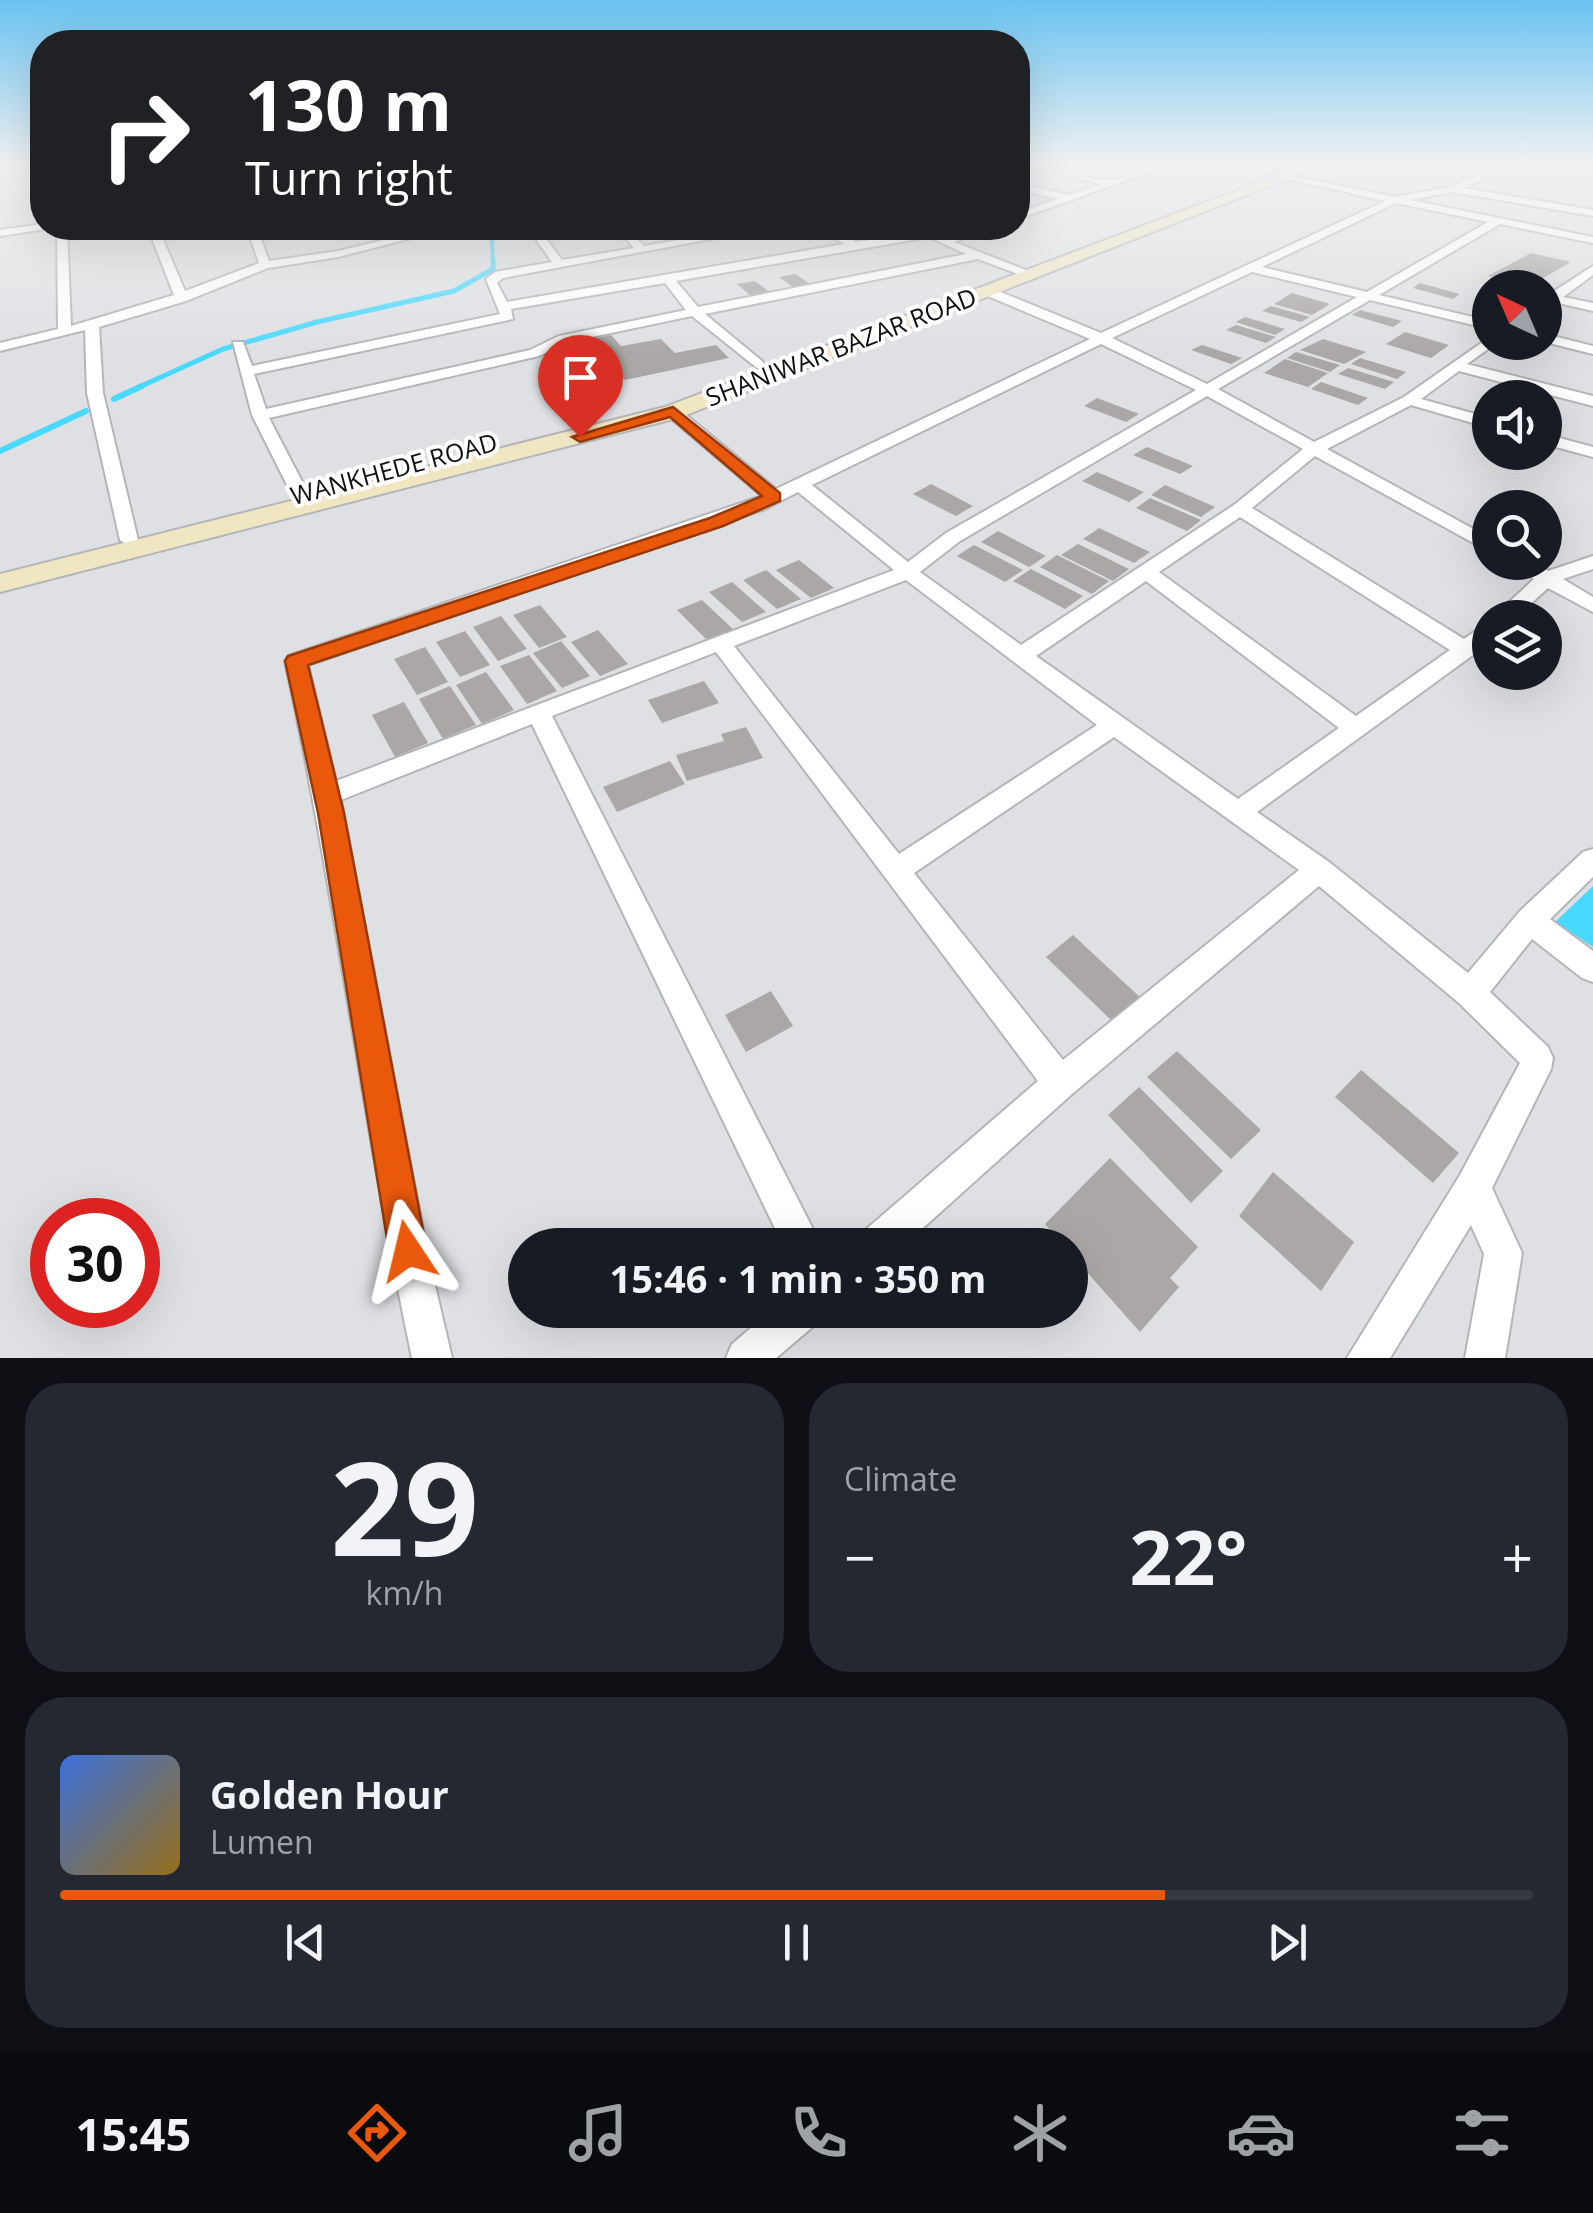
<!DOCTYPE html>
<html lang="en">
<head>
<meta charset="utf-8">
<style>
	:root { --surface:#171b24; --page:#242831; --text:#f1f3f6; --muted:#9ea1a6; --line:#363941; --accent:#ea580c }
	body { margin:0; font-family:"Open Sans",sans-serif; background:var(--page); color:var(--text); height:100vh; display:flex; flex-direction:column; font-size:38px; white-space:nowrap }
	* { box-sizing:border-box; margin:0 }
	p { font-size:32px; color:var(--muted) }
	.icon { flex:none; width:55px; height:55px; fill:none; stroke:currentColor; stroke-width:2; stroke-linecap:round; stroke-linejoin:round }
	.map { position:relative; height:1358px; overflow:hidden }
	.panel { display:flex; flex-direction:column; gap:25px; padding:25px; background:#0d0f14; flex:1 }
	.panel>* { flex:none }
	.banner { position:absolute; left:30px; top:30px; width:1000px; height:210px; border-radius:40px; box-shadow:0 10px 40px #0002; background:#202124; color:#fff; overflow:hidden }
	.needle { width:65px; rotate:316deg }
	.tools { position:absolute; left:1472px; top:270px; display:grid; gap:20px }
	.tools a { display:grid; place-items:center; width:90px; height:90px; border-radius:50%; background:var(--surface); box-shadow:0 10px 40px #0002; font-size:50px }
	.speed { position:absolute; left:30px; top:1198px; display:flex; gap:20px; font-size:50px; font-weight:700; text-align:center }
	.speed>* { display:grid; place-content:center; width:130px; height:130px; border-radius:50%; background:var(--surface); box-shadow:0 10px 40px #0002; line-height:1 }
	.speed .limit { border:15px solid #d22; background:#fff; color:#111 }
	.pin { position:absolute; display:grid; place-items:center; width:85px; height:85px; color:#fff; margin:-102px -42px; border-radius:50% 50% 50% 0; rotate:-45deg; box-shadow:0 0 10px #0007 }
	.pin .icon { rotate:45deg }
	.me { position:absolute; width:110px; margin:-55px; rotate:350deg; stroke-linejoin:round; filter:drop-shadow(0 0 8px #0008) }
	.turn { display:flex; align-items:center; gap:35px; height:210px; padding:0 50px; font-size:45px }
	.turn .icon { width:130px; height:130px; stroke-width:2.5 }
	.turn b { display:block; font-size:70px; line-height:85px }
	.big { font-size:75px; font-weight:700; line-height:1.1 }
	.panel .tile { flex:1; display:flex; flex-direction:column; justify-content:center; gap:15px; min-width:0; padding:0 35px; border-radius:40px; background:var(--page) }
	.panel .dial { align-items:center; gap:0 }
	.dial b { font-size:130px; line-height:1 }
	.song { display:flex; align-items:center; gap:30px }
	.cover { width:120px; height:120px; border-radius:15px; background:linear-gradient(135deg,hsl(220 70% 55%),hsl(40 70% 35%)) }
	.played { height:10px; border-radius:5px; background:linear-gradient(90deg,var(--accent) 75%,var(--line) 75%) }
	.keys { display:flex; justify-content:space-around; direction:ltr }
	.heat { display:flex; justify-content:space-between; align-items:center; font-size:55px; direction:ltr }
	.panel .tiles { flex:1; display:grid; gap:25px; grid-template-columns:1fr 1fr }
	.tile:last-child { grid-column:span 2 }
	.trip { position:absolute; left:508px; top:1228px; width:580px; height:100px; border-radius:50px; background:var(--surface); box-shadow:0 10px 40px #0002; font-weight:700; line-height:100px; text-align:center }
	.tab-bar { display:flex; height:160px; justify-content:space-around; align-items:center; background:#090b0e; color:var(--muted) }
	.tab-bar .icon { width:70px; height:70px }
	.tab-bar .on { color:var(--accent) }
	.tab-bar b { font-size:45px; color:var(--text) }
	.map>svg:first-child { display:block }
	.water { fill:#4ad9fe }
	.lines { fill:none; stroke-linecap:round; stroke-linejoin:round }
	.stream-far2 { stroke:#4ad9fe; stroke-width:4 }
	.stream-far1 { stroke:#4ad9fe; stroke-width:5 }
	.stream { stroke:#4ad9fe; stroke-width:6 }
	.building { fill:#aba7a6 }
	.street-casing { stroke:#b4b5b8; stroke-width:4 }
	.secondary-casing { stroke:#b4b5b8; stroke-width:4 }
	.street { fill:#fff; fill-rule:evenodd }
	.secondary { fill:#f0e6c2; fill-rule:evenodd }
	.route { fill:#ea580c; stroke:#983908; stroke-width:2.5 }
	.labels { text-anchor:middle; stroke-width:8; stroke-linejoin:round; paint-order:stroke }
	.far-street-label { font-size:25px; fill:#111112; stroke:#fff }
</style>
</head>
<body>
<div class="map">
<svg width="1593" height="1358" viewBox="0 0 1593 1358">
	<rect width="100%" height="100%" fill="#dee0e3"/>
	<polygon class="water" points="1593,886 1593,947 1555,922"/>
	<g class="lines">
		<polyline class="stream-far2" points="493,263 492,240 508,228"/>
		<polyline class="stream-far1" points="137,388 223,349 317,322 454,291 493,269 493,260"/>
		<g class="stream">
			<polyline points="114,399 142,386"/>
			<polyline points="0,451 86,411"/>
		</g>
	</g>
	<g class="building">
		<polygon points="1531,253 1571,262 1529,286 1488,276"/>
		<polygon points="796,274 811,285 794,288 779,277"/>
		<polygon points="755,281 771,293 752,297 737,284"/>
		<polygon points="1420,283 1460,294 1453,299 1413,288"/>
		<polygon points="1292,293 1330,304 1312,315 1274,304"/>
		<polygon points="1271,306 1310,317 1301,322 1262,311"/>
		<polygon points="1360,310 1402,321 1393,327 1352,315"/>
		<polygon points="1245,317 1285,329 1275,335 1236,322"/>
		<polygon points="1236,325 1276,337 1266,343 1226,330"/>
		<polygon points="1405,332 1449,345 1431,358 1386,344"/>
		<polygon points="611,335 621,346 661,339 675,353 716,345 729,358 625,380 600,349 582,353 573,343"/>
		<polygon points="1323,339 1366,352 1344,364 1300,350"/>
		<polygon points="1202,345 1242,358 1231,364 1191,350"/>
		<polygon points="1296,352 1340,365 1330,372 1287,358"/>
		<polygon points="1360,358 1406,372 1397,379 1351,364"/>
		<polygon points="1285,359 1328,373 1308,387 1264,373"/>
		<polygon points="1348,368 1394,382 1385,389 1338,374"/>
		<polygon points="1321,382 1368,398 1358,405 1311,389"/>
		<polygon points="1097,398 1139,414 1126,422 1084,406"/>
		<polygon points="1147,447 1193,466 1180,474 1133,455"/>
		<polygon points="1097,472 1144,492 1129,502 1082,481"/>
		<polygon points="931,484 973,506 956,516 913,494"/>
		<polygon points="1165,485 1215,507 1201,517 1151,495"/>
		<polygon points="1150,498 1201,520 1187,531 1136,508"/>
		<polygon points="1099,528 1150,552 1134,563 1083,539"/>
		<polygon points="998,531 1046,556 1029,567 981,542"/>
		<polygon points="1078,544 1129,569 1113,581 1061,555"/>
		<polygon points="974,545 1023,570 1005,582 957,556"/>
		<polygon points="1057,555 1109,581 1092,594 1040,567"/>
		<polygon points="799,560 834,588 811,598 776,570"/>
		<polygon points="1031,569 1083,596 1065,609 1013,581"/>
		<polygon points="766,570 801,599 777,609 743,580"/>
		<polygon points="732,582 766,612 742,622 709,592"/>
		<polygon points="702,600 735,631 709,642 677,610"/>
		<polygon points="540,605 567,637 539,648 513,615"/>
		<polygon points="501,616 527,649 498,661 473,627"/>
		<polygon points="598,630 628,664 600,676 571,642"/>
		<polygon points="465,631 490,665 460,677 436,642"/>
		<polygon points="561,641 590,676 562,688 533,653"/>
		<polygon points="425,647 448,682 417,695 394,659"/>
		<polygon points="529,655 557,691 527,704 500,666"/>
		<polygon points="486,672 514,710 482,724 456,685"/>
		<polygon points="704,681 719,703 662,723 648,700"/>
		<polygon points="450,686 476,725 443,739 419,699"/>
		<polygon points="404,702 428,743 395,757 372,715"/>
		<polygon points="746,727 763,758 687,781 676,755 724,741 721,734"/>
		<polygon points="670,761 685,784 617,812 603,787"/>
		<polygon points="1073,935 1143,1000 1115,1024 1046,957"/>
		<polygon points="771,991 793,1026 746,1052 725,1015"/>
		<polygon points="1177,1051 1261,1130 1231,1159 1147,1077"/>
		<polygon points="1361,1070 1459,1153 1433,1183 1335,1097"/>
		<polygon points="1139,1087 1223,1171 1191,1203 1108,1115"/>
		<polygon points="1110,1158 1198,1247 1170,1278 1179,1287 1140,1332 1070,1253 1070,1245 1063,1245 1045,1224"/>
		<polygon points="1273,1172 1354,1242 1321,1291 1239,1216"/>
	</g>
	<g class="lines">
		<defs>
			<g id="street">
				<polygon points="0,163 10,163 0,167"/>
				<path d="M1019 163C1048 163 1090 183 1113 180 1135 176 1152 163 1175 163L1018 219V213L1057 199 1018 189V183L1068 195 1101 184Z"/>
				<polygon points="1225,163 1245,163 1275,170 1270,173"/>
				<path d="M1504 163H1516L1464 188 1593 210V216L1453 192 1410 200 1593 237V243L1500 224 1379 295 1490 321V329L1370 300 1218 389 1314 442 1404 397 1490 337V342L1495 344 1467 364 1593 396V406L1459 371 1421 399 1490 418V428L1411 405 1327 449 1490 538V552L1315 456 1252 508 1464 639 1490 621V639L1473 655 1257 812 1329 862 1468 973 1520 911 1583 852 1593 849V877L1550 919 1593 951V982L1582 978 1532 939 1490 992 1548 1047 1553 1058 1551 1069 1492 1188 1522 1253 1505 1358H1465L1484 1254 1471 1225 1390 1358H1347L1460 1175 1520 1063 1459 1003 1319 886 1072 1094 904 1245H857L863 1232 1038 1081 716 652 552 716 821 1245H783L532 724 341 800 427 1251 452 1358H412C363 1126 335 891 285 661L288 656 762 496 667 415V409H679L776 489 1090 339 983 294V288H991L1101 333 1385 201 1283 178V174L1395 197 1450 187ZM1396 203 1488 222 1367 292 1262 267ZM1252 272 1357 297 1207 384 1112 338ZM1101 344 1196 390 946 533 908 562 812 485ZM1207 396 1303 449 1234 505 1021 645 920 572 960 541ZM798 492 894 570 336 781 308 665 765 509ZM1240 517 1450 650 1356 716 1159 572ZM906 580 1097 725 899 854 734 646ZM1146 581 1339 728 1238 799 1036 656ZM1114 737 1299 870 1063 1060 914 873Z"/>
				<polygon points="1560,163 1593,165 1593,171"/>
				<polygon points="42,224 46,229 0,236 0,230"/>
				<polygon points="57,228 67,228 71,326 174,295 148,228 158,228 185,291 259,263 247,228 257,228 269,261 338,251 435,228 451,228 338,257 268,268 186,301 99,327 103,393 138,540 129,546 120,540 87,393 85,330 0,351 0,343 58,329"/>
				<polygon points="114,228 140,228 108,233 108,229"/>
				<path d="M528 228H538L562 260 634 248 617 228H627L644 246 748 228H769L503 278 497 283 507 302 844 244 819 228H831L856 242 931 230 944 238 975 228H989L954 242 1036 274 1026 277 978 259 705 314 762 361 764 364 757 368 692 316 568 342 539 356 269 418 309 495 300 500 294 499 252 415 233 342H243L252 366 500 314 486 279 495 272 552 262ZM929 237 966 254 698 307 676 281ZM665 283 686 310 559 336 530 350 266 409 254 374 513 319 511 309Z"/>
				<polygon points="1593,266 1593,275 1563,297 1593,303 1593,311 1554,302 1545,307 1545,297"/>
				<polygon points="1545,334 1593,346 1593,354 1545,342"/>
				<polygon points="1545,434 1593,447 1593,457 1545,444"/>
				<polygon points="1593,556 1593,569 1563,579 1593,597 1593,612 1548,588 1515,618 1492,618 1534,579 1510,562 1534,562 1548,571"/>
				<polygon points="772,1310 821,1310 816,1324 776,1358 726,1358 732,1344"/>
			</g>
			<polygon id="secondary" points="1309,163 1328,163 681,417 0,592 0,574 665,407"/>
		</defs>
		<use href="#street" class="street-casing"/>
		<use href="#secondary" class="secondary-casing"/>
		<use href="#street" class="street"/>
		<use href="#secondary" class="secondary"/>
	</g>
	<linearGradient id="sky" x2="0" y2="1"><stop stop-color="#69c3f1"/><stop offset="0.46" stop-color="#f0f1f2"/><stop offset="1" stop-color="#f0f1f2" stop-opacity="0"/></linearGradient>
	<rect width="1593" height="353" fill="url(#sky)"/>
	<polygon class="route" points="673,407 780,493 780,501 723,526 308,665 344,813 427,1251 421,1265 408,1270 394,1265 389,1251 318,813 285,661 288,656 710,518 762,496 670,417 580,442 572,437"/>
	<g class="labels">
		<g class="far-street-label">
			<text transform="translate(841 347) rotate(-21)" y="9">SHANIWAR BAZAR ROAD</text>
			<text transform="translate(394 469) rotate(-15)" y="9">WANKHEDE ROAD</text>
		</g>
	</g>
</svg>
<div class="tools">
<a><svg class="needle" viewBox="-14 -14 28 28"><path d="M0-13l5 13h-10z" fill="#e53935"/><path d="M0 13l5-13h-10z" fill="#9ea1a6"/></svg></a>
<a><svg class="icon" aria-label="sound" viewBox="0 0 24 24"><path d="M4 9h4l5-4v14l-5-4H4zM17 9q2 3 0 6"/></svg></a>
<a><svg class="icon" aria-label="search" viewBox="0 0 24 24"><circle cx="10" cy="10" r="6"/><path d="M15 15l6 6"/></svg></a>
<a><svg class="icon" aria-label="layers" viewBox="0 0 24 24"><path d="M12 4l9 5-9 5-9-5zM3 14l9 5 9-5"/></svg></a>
</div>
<div class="speed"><div class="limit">30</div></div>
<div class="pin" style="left:580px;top:437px;background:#d93025"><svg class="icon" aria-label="arrive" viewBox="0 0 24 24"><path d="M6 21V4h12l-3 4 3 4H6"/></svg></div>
<svg class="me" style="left:408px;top:1251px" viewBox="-20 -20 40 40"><path d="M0-17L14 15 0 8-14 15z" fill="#ea580c" stroke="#fff" stroke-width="4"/></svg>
<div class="trip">15:46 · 1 min · 350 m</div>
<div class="banner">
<div class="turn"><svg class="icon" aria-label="right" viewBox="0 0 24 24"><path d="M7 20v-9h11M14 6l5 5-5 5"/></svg><div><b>130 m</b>Turn right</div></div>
</div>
</div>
<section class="panel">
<div class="tiles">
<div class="tile dial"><b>29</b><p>km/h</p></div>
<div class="tile"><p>Climate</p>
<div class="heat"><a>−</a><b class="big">22°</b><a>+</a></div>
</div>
<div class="tile">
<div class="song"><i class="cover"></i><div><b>Golden Hour</b><p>Lumen</p></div></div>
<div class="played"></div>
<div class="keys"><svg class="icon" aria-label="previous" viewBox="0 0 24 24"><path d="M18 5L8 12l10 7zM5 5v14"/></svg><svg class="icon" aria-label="pause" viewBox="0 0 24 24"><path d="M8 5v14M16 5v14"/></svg><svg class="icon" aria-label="next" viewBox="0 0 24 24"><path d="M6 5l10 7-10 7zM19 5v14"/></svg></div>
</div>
</div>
</section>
<nav class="tab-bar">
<b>15:45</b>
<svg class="icon on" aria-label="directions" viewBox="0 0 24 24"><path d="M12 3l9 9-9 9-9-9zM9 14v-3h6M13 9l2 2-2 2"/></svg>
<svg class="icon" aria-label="music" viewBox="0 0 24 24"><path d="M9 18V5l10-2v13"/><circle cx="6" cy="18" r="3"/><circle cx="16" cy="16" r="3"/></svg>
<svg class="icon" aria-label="phone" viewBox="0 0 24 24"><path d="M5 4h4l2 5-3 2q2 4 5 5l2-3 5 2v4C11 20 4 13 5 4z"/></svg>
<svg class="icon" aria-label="climate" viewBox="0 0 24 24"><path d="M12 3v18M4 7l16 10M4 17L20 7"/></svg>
<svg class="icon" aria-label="car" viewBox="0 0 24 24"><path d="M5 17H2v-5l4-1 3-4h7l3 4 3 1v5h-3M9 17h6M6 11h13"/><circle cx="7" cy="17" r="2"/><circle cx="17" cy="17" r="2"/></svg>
<svg class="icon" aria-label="filters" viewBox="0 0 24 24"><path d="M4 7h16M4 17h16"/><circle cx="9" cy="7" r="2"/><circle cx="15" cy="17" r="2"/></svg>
</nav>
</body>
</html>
